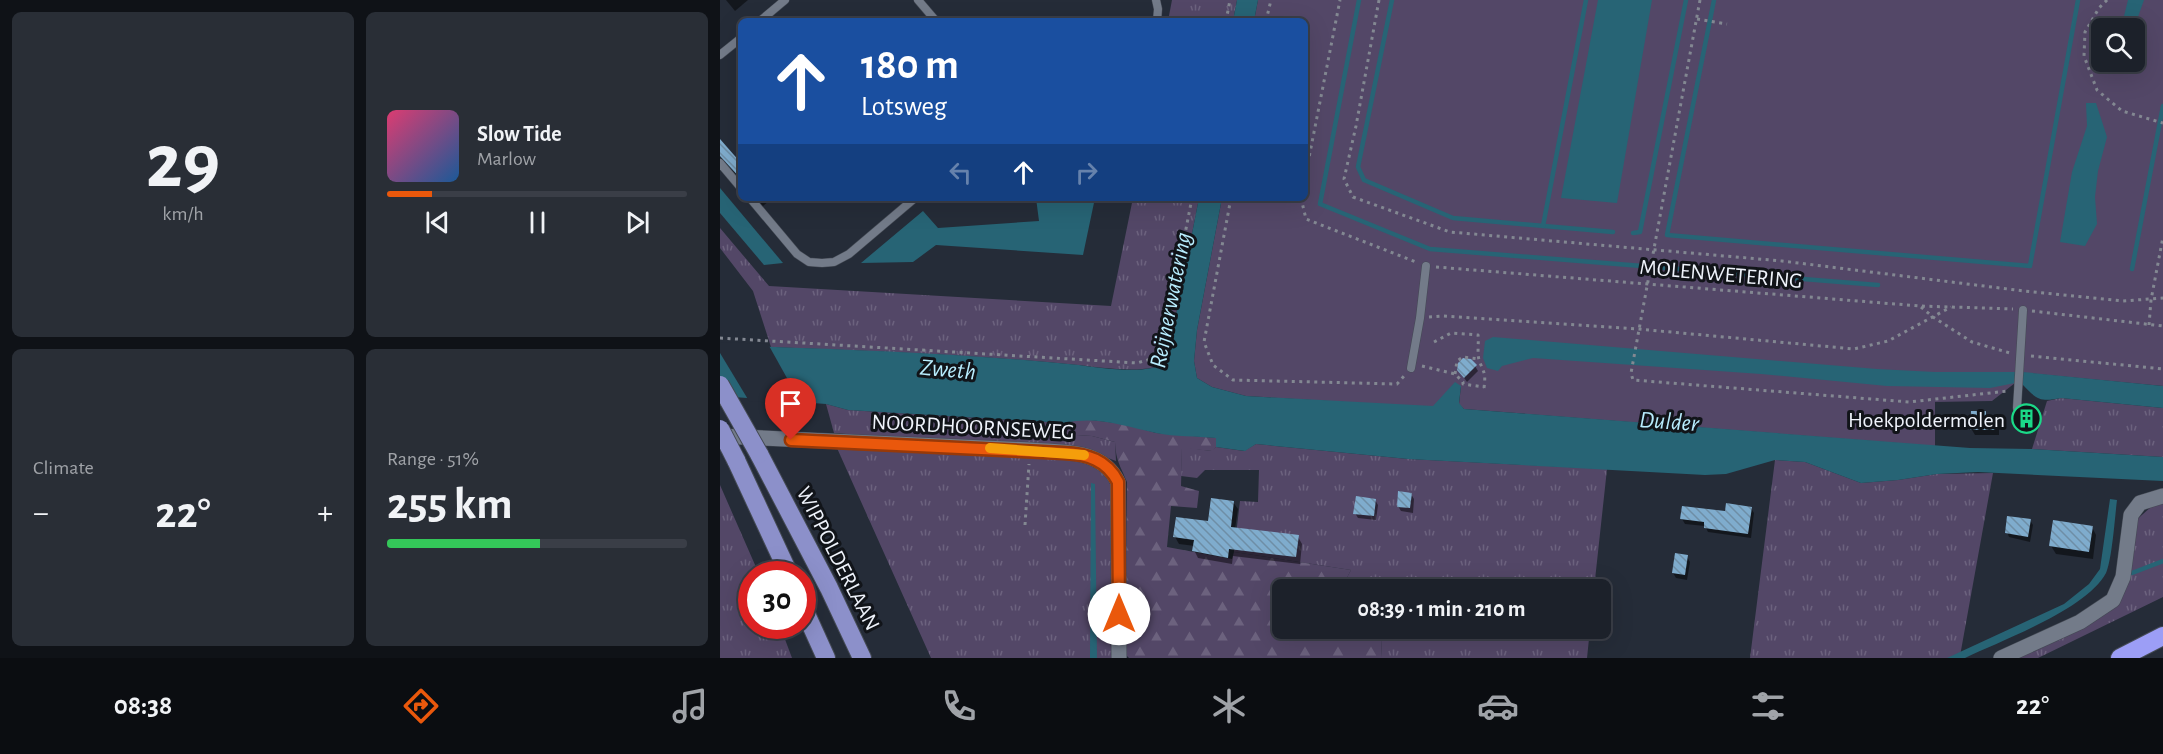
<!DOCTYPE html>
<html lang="en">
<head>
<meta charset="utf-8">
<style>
	:root { --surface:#1c212a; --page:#292e36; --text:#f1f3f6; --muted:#a0a3a8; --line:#3a3e47; --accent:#ea580c }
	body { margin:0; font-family:"Alegreya Sans",sans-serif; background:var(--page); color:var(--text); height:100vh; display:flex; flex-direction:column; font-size:22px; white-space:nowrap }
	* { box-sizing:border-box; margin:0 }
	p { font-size:20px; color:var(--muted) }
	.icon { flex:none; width:33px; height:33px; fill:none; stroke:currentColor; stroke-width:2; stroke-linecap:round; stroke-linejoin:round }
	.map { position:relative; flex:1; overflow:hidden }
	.details { display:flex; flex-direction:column; gap:12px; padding:12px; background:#0f1217; width:720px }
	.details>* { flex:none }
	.guide { position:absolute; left:18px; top:18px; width:570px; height:183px; border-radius:9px; box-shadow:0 6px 24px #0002,0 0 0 2px var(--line); background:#1a4fa0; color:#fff; overflow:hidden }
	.buttons { position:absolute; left:1371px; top:18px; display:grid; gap:12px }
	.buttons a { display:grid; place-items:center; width:54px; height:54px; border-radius:9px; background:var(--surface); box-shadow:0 6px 24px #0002,0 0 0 2px var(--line); font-size:30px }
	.speed { position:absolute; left:18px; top:561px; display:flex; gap:12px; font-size:30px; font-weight:700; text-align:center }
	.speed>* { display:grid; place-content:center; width:78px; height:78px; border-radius:50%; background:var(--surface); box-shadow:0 6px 24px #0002,0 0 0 2px var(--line); line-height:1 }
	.speed .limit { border:9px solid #d22; background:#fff; color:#111 }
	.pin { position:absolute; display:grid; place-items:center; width:51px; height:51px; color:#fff; margin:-62px -26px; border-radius:50% 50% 50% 0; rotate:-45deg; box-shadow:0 0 6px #0007 }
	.pin .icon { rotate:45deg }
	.me { position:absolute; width:66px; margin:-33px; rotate:0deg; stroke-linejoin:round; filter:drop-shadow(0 0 4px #0008) }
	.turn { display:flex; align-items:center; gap:21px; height:126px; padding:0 24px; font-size:27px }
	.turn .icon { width:78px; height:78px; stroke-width:2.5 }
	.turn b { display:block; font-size:42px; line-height:51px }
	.lanes { display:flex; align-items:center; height:57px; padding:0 24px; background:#0003; justify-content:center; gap:30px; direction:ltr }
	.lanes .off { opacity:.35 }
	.big { font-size:45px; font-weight:700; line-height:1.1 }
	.details .card { flex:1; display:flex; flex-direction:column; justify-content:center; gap:9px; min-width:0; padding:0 21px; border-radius:9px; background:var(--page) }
	.details .dial { align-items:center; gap:0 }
	.dial b { font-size:78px; line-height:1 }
	.song { display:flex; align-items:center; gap:18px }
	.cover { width:72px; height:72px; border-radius:9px; background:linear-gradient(135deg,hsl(340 70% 55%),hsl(210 70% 35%)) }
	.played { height:6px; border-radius:3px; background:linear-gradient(90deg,var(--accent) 15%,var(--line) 15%) }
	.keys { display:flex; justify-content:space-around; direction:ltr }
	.heat { display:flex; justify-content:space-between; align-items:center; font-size:33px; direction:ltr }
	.charge { height:9px; border-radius:4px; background:linear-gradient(90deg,#34c759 51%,var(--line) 0) }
	.details .tiles { flex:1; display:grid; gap:12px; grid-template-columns:repeat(2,1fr) }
	.trip { position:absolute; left:552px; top:579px; width:339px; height:60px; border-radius:9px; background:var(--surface); box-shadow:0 6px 24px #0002,0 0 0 2px var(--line); font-weight:700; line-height:60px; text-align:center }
	.tabs { display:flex; height:96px; justify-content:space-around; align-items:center; background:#0b0d11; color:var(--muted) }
	.tabs .icon { width:42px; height:42px }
	.tabs .active { color:var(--accent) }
	.tabs b { font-size:27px; color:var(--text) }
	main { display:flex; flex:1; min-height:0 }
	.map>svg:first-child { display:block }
	.grass { fill:url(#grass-tufts) }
	.forest { fill:url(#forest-firs) }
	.green { fill:#534767; fill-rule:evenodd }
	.water { fill:#276475 }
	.pier { fill:#252c38 }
	.shadow { fill:#0007 }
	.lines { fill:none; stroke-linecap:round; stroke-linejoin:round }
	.stream { stroke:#276475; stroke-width:4.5 }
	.building { fill:url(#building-back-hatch) }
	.lane-casing { stroke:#444a54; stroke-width:9 }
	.street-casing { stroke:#444a54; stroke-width:16 }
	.primary-casing { stroke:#444a54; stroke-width:20 }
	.highway-casing { stroke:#444a54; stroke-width:20 }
	.path { stroke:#838892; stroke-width:3; stroke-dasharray:3 4.5; stroke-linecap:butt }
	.lane { stroke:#737b89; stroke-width:8 }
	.street { stroke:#737b89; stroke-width:15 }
	.primary { stroke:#8c90ca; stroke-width:18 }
	.highway { stroke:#9c9ef6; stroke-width:18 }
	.primary-bridge-casing { stroke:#444a54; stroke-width:20; stroke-linecap:butt }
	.primary-bridge { stroke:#8c90ca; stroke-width:18 }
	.route-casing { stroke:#983908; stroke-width:15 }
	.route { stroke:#ea580c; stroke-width:10 }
	.slow { stroke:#f59e0b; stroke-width:10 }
	.labels { text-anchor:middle; stroke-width:6; stroke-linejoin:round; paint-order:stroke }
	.street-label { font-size:22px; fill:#eff3fb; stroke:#111419 }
	.poi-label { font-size:22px; fill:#eff3fb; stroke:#111419; text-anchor:end }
	.water-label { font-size:24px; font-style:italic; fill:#b8edfe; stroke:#111419 }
</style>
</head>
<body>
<main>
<section class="details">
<div class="tiles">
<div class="card dial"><b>29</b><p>km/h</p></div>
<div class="card">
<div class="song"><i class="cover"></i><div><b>Slow Tide</b><p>Marlow</p></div></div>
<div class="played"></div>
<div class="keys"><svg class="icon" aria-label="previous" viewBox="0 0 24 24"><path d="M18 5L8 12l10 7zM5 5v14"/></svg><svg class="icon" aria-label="pause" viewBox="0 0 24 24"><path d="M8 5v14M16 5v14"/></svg><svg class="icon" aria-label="next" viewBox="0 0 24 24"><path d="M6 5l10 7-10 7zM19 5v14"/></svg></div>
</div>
<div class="card"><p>Climate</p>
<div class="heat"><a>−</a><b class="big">22°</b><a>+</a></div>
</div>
<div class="card"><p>Range · 51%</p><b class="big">255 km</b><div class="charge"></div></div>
</div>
</section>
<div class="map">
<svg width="1443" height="658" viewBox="0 0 1443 658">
	<defs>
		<pattern id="grass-tufts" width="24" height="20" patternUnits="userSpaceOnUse" patternTransform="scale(1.5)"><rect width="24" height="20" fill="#534767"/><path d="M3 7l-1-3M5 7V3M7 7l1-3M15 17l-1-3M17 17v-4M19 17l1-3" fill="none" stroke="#6c627e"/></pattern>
		<pattern id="forest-firs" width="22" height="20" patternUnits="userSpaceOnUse" patternTransform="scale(1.5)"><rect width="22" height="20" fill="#534767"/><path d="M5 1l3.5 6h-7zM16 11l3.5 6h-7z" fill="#6c627e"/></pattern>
		<pattern id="building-back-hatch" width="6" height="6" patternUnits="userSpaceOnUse" patternTransform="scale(1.5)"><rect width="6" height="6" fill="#7faccd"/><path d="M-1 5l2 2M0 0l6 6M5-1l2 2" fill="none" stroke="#6e8ea6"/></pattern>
	</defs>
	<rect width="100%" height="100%" fill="#252c38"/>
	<g class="grass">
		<polygon points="452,0 517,0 513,21 448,21"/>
		<path d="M413 198H479L447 361C431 376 379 367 358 365 256 355 153 351 51 347L33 291 0 248V228L49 286 391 306Z"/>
		<polygon points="1341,398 1443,408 1443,457 1312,449 1327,401"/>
		<polygon points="106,404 128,410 324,422 325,433 372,436 395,442 396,461 380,455 114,433"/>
		<polygon points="536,444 688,459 887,469 874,589 621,589 631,570 514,552 520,501 538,502 539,470 485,470 477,478 461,476 462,447 491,451 496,447 524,451"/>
		<path d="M117 448H181L363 461C384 470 391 476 393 500L390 638 392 658H211Z"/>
		<polygon points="1055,460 1085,462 1141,483 1178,480 1217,474 1273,473 1240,656 1237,658 1030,658"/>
		<polygon points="0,485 39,574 32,574 32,626 60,626 72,658 0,658"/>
		<polygon points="1443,500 1443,597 1318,658 1280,658 1372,612 1404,587 1414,522 1431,507"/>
		<polygon points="650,629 870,629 867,658 661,658 662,637"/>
	</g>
	<path class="forest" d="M363 419 404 424 436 433 497 438 496 447 492 451 462 448 461 486 479 491 477 508 451 506 447 547 512 559 514 552 631 570 621 589 562 590V628L650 629 662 637 661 658H409L407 656 405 638 407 482C400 465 396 461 395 442L372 436 324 433V422L344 423Z"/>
	<path class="green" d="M538 0H1443V386L1296 372 1295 383 1272 401 1215 402V446L744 409 739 404 741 386 715 406H692L526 396 492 387 477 378 474 361 477 330 502 198H585V21H534ZM1382 28H1414V62H1382Z"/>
	<g class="water">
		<polygon points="517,0 538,0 534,21 513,21"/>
		<polygon points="878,0 932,0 897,203 841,198"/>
		<polygon points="1408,0 1424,0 1414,28 1401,28"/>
		<polygon points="1366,103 1376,103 1387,137 1378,171 1375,197 1377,224 1365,246 1340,242 1352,172 1367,126"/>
		<polygon points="0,188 63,263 44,265 0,213"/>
		<polygon points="316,198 375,198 363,255 216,245 193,262 141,263 203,211 218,228 319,221"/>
		<path d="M479 198H502L477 330 474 361 477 378 492 387 526 396 713 406 735 382 741 386 739 403 744 409 1250 448 1312 449 1443 457V481L1258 472 1217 474 1178 480 1141 483 1085 462 1055 460 1006 474 985 475 688 459 536 444 525 451 496 447V438C476 436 455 437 436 433 402 426 379 416 344 423L128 410 106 404 0 396V345C120 349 240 353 359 365 380 368 432 376 447 361Z"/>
		<polygon points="773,337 1157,369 1215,372 1295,372 1295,383 1270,388 1167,386 1041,374 813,358 782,366 778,371 767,368 763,358 765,341"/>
		<path d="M1303 372 1443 386V408L1341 398C1321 402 1317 400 1303 385Z"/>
		<polygon points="371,483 375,484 377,658 370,658"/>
		<path d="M1390 499 1397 500C1395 516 1392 560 1386 573 1367 609 1283 640 1245 658H1227L1344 604 1369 584 1380 569Z"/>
	</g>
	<polygon class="pier" points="0,342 48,344 82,405 29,401 0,353"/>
	<g class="shadow">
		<polygon points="6,0 28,0 15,11"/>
		<polygon points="0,141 16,160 21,157 21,181 0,155"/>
		<polygon points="35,198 47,198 49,201 43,206"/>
		<polygon points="755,366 758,371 747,382 742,375"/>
		<polygon points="1265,412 1268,420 1276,420 1279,425 1279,435 1255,435 1252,430"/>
		<polygon points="1303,412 1308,412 1316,422 1316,428 1311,432 1307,432 1297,420"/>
		<polygon points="691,494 694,499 693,513 681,511 678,506"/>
		<polygon points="655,500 658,505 656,520 638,518 635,513"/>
		<polygon points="513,502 518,509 515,529 578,537 582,544 580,564 513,556 512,564 478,558 474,550 475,546 459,544 455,537 489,523"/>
		<polygon points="1031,508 1034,513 1031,538 988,532 985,526 965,524 962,519"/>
		<polygon points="1310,520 1313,525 1310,542 1289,537 1287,532"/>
		<polygon points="1372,527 1376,535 1373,559 1336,554 1331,546"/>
		<polygon points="967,557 970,562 967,580 956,578 953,573"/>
	</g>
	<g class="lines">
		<g class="stream">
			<polyline points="639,0 600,204 710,249 1158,285"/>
			<polyline points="672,0 638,167 644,180 733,218 893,232"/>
			<polyline points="994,0 947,235 1310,266 1358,0"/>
			<polyline points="823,226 866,0"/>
			<polyline points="913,233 920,232 966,0"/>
			<polyline points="1412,269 1443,106"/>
			<polyline points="1412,573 1443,561"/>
		</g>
	</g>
	<g class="building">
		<polygon points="0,139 21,163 21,179 0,156"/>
		<polygon points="743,358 751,359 757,365 744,378 737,370 738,363"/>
		<circle cx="1306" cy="419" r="9"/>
		<polygon points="1251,411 1266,411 1266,418 1277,418 1277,430 1250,430"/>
		<polygon points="678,491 692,493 690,508 677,507"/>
		<polygon points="636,496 656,499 654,516 633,514"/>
		<polygon points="491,498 514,501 511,527 579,535 576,557 509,549 508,558 472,551 474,540 453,537 456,517 488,521"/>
		<polygon points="1006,503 1032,507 1028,534 984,528 984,522 960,519 962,506 1005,511"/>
		<polygon points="1287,516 1311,519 1308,537 1285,533"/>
		<polygon points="1333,520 1373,526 1369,552 1329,546"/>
		<polygon points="955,553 968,555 965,575 952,573"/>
	</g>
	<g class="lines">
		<defs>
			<g id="lane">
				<polyline points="198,0 216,21"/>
				<polyline points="436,0 438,9 437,21"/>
				<polyline points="40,21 65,0"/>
				<polyline points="0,55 21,38"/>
				<polyline points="0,163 21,188"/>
				<polyline points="30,198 77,254 89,262 102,263 114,262 129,254 195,198"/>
				<polyline points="691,368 700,318 706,266"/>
				<polyline points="1297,408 1303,310"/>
			</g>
			<g id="street">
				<path d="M0 436 310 450C343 453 381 448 398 482L399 658"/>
				<polyline points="1281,658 1360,622 1393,600 1403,577 1411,515 1420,503 1443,496"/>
			</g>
			<g id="primary">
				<polyline points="39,454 109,588 142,658"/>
				<polyline points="16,460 69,574"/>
				<polyline points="82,605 106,658"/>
			</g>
			<polyline id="highway" points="1400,658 1443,636"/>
		</defs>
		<use href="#lane" class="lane-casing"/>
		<use href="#street" class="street-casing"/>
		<use href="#primary" class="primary-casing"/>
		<use href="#highway" class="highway-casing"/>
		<g class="path">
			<polyline points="659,0 636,126 624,179 633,197 730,232 1062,261 1304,291 1403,301 1443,298"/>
			<polyline points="980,0 911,373 913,380 1189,402 1288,391"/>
			<polyline points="1387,0 1379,8 1365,32 1364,56 1377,90 1402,111 1443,123"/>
			<polyline points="977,19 1007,24"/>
			<polyline points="506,21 510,0"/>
			<polyline points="546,21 551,0"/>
			<polyline points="585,178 620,0"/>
			<polyline points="511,198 484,342 493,365 513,380 677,384 685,375"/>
			<polyline points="581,198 586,219 696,262"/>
			<polyline points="716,267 1200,306 1293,309"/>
			<polyline points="1201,307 1213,317 1252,342 1290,353"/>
			<polyline points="1312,311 1443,326"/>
			<polyline points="709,317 723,316 918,329 1134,349 1168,341 1231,307"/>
			<polyline points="1429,325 1431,300 1443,237"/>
			<polyline points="0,338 417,363 438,357 445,337 472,198"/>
			<path d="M714 342 731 333 758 335C759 342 757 352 759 360 764 374 766 372 764 388"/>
			<polyline points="1311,356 1443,369"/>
			<polyline points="702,366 735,374 743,382 743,384 764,387"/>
			<polyline points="735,374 737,361 743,357 759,359"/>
			<polyline points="305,525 309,464"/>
		</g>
		<use href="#lane" class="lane"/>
		<use href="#street" class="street"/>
		<use href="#primary" class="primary"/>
		<use href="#highway" class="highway"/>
		<defs>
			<g id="primary-bridge">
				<polyline points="0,385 39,454"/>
				<polyline points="0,429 16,460"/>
			</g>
		</defs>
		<use href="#primary-bridge" class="primary-bridge-casing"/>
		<use href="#primary-bridge" class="primary-bridge"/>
	</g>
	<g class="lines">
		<defs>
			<path id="route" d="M71 440 344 453C367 454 387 460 398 482L399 614"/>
		</defs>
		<use href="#route" class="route-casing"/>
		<use href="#route" class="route"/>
		<polyline class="slow" points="270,448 364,455"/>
	</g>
	<defs>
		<symbol id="building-ring" viewBox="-11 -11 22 22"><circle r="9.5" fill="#111419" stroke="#1bd988" stroke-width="1.5"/><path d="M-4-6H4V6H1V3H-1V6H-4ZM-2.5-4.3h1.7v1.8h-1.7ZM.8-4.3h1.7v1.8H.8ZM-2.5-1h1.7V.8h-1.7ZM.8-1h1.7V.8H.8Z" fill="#1bd988"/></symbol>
	</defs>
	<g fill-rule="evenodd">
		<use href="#building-ring" x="1290" y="402" width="33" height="33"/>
	</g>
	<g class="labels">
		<g class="street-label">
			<text transform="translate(1001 273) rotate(5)" y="8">MOLENWETERING</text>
			<text transform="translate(253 426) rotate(3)" y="8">NOORDHOORNSEWEG</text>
			<text transform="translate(119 558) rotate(63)" y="8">WIPPOLDERLAAN</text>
		</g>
		<g class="poi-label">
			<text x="1285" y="427">Hoekpoldermolen</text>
		</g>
		<g class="water-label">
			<text transform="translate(450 300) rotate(-79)" y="8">Reijnerwatering</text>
			<text transform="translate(228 369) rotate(5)" y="8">Zweth</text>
			<text transform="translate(949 421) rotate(4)" y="8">Dulder</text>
		</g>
	</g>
</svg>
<div class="buttons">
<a><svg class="icon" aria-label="search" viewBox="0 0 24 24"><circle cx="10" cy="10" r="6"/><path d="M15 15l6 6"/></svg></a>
</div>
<div class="speed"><div class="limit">30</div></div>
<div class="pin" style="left:71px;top:440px;background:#d93025"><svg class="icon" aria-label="arrive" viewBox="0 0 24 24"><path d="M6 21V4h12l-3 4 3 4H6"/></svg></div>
<svg class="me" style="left:399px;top:614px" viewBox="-20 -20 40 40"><circle r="19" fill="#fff"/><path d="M0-13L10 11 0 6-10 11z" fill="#ea580c"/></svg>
<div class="trip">08:39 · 1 min · 210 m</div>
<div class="guide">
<div class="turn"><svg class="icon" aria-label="ahead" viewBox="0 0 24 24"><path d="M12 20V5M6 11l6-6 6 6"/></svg><div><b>180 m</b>Lotsweg</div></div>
<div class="lanes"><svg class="icon off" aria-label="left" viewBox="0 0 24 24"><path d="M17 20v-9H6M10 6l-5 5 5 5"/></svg><svg class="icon" aria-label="ahead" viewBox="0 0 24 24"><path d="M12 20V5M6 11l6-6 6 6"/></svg><svg class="icon off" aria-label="right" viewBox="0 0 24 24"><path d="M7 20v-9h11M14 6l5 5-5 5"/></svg></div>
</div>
</div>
</main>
<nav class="tabs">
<b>08:38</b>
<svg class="icon active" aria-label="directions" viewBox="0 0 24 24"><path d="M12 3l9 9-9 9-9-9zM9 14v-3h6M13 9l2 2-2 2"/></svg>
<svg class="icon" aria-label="music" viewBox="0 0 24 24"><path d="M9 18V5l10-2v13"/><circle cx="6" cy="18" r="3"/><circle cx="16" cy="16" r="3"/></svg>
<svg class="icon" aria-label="phone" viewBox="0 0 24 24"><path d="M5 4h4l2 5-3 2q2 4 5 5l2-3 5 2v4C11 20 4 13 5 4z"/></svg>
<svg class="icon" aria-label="climate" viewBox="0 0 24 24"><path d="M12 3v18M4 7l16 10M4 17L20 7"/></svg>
<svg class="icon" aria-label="car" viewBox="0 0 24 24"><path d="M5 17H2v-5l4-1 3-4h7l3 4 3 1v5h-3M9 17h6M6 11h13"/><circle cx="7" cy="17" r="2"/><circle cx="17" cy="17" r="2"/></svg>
<svg class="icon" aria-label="filters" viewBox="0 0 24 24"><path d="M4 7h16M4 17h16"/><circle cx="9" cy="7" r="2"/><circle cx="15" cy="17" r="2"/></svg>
<b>22°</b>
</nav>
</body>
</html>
